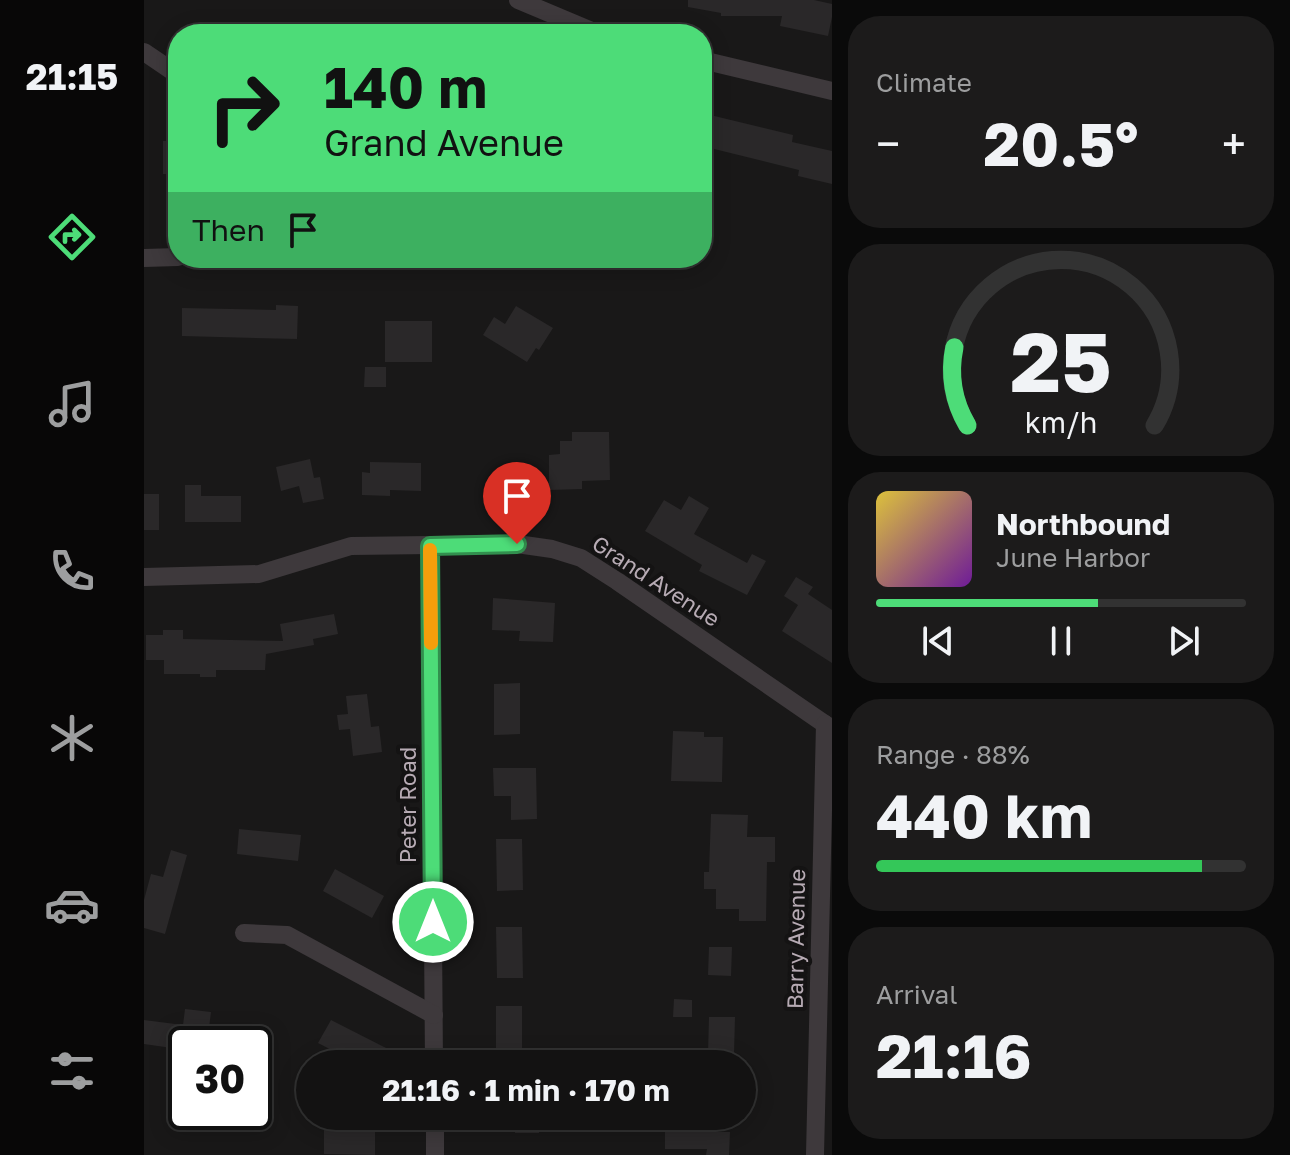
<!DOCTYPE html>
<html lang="en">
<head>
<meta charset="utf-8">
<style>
	:root { --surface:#131212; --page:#1c1b1b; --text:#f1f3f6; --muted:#9d9e9f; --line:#323232; --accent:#4ddc78 }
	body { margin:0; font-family:"Golos Text",sans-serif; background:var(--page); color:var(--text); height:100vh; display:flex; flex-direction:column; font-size:30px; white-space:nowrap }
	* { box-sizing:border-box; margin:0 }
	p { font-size:26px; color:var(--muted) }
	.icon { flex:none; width:44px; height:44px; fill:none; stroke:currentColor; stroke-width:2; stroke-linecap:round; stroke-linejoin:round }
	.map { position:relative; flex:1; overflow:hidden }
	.details { display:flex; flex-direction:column; gap:16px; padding:16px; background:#0a0a0a; width:458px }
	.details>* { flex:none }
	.guide { position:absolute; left:24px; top:24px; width:544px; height:244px; border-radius:32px; box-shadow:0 4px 20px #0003,0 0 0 2px var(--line); background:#4ddc78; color:#111; overflow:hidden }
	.speed { position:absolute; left:24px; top:1026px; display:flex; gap:16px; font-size:40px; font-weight:700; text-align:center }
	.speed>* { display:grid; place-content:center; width:104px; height:104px; border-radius:50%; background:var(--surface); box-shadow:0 4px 20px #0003,0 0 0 2px var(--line); line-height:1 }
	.speed .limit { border:4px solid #111; border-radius:12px; background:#fff; color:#111 }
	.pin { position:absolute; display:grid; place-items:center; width:68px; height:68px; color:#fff; margin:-82px -34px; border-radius:50% 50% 50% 0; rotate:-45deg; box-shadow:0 0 8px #0007 }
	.pin .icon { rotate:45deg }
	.me { position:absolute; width:88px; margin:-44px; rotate:0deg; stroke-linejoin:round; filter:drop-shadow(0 0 6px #0008) }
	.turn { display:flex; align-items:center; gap:28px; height:168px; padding:0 24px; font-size:36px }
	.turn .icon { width:104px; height:104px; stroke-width:2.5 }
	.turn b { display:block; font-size:56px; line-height:68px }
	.then { display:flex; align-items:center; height:76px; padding:0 24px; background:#0003; gap:16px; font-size:30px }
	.big { font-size:60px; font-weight:700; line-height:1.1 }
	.details .card { flex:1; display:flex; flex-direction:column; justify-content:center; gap:12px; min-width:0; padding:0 28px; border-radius:32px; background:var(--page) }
	.details .dial { align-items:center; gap:0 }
	.dial svg { height:208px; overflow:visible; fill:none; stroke:var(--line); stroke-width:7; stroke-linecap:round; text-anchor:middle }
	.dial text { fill:var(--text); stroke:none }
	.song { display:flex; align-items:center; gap:24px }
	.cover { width:96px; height:96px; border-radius:12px; background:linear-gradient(135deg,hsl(50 70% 55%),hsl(280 70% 35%)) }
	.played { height:8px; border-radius:4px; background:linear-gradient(90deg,var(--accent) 60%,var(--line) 60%) }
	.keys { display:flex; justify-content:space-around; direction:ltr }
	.heat { display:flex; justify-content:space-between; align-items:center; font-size:44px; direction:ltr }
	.charge { height:12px; border-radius:6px; background:linear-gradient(90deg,#34c759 88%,var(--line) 0) }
	.trip { position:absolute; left:152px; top:1050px; width:460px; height:80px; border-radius:40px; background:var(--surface); box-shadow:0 4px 20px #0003,0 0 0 2px var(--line); font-weight:700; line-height:80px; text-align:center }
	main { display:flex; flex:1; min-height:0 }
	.menu { display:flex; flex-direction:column; width:144px; justify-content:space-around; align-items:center; background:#080707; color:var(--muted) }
	.menu .icon { width:56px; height:56px }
	.menu .current { color:var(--accent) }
	.menu b { font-size:36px; color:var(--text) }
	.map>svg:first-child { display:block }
	.building { fill:#2a2829 }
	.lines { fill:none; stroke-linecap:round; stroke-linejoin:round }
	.minor { stroke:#3e393c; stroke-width:18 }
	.route-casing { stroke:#328f4e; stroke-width:20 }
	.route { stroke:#4ddc78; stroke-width:14 }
	.slow { stroke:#f59e0b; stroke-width:14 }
	.labels { text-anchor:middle; stroke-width:8; stroke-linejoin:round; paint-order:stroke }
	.street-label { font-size:22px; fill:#b7abb4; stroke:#141313 }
</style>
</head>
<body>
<main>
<nav class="menu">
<b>21:15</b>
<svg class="icon current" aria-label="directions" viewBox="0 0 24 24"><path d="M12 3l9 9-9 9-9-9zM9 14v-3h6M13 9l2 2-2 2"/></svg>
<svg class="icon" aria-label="music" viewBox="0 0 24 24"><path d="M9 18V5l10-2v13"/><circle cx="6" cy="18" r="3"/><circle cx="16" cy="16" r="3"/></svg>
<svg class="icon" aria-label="phone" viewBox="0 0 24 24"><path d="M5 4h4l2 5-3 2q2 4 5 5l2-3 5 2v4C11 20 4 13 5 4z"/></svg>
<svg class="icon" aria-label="climate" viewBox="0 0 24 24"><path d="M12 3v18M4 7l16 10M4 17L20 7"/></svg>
<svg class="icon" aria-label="car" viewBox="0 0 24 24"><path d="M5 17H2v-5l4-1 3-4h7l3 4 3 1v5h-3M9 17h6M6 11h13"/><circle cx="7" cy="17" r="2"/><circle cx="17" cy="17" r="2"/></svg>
<svg class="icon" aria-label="filters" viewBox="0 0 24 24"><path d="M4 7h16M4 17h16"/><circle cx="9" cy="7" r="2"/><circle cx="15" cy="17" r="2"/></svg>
</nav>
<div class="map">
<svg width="688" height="1155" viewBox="0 0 688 1155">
	<rect width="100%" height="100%" fill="#191818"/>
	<g class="building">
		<polygon points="544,0 670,0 688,4 688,17 684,36 636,26 638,16 577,16 577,13 544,7"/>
		<polygon points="558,113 649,135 648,142 688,151 688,184 654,176 655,170 558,146"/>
		<rect x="19" y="141" width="15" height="33"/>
		<polygon points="132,305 154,306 153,339 38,336 38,308 132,310"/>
		<polygon points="372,306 409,328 395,350 392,348 383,362 339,335 350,317 361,324"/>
		<rect x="241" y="321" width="47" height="41"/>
		<polygon points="221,367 242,367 242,387 220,387"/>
		<polygon points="428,432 465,432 466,480 438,481 438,489 405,490 405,455 416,454 416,441 428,441"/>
		<polygon points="166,459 170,478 176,477 180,499 159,503 155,486 137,491 132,467"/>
		<polygon points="226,462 277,463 277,491 246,490 246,496 218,495 218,472 226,473"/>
		<polygon points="41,485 57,485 57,496 97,496 97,522 41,522"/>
		<rect x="0" y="494" width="15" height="36"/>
		<polygon points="545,496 565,508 550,534 603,563 608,554 622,561 603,595 555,571 558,565 501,531 520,500 537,510"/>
		<polygon points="652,577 669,587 664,594 688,610 688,663 638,631 654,605 640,596"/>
		<polygon points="349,598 411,603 409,642 375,641 376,631 348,630"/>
		<polygon points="190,614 194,634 169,639 170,645 122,654 121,670 72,670 72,677 56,677 56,674 20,674 20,660 2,660 2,635 19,635 19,630 39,630 39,639 139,641 136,624"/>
		<polygon points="376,683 376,734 350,735 350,684"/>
		<polygon points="223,694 227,727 235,726 238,752 209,756 206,729 195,730 193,715 204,714 202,696"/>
		<polygon points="529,731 560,732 560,737 579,737 578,782 527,781"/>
		<polygon points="349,768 392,768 393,819 367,820 367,796 350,796"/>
		<polygon points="567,814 604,815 603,837 631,837 631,862 623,862 622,921 595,921 595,909 572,909 572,889 560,889 560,872 565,872"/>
		<polygon points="95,829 157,835 154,861 93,854"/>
		<polygon points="352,839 378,839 379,890 353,891"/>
		<polygon points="27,850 43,855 21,934 0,928 0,900 7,874 19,877"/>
		<polygon points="191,869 240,896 228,918 179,891"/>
		<polygon points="352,927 378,927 379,978 353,978"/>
		<polygon points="565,947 588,947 587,976 564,975"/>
		<polygon points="530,999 548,1000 548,1017 529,1017"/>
		<rect x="352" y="1006" width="26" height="51"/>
		<polygon points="41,1009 67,1012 63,1044 42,1044 42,1050 0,1044 0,1020 39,1025"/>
		<polygon points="565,1017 591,1017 590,1054 564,1054"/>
		<polygon points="187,1020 242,1048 234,1064 215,1064 174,1043"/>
		<polygon points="203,1116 231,1116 231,1155 180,1154 180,1125 203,1125"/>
		<rect x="371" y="1116" width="24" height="17"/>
		<polygon points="521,1127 542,1127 542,1132 586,1132 585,1155 562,1155 563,1149 521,1149"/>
	</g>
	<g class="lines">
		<g class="minor">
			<polyline points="374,0 455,34"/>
			<polyline points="0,52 34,75"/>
			<polyline points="558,60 688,91"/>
			<polyline points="0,258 34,257"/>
			<polyline points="286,546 290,1064"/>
			<polyline points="0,577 115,574 207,546 373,544 408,549 437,558 473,581 688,729"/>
			<polyline points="100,933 143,935 290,1015"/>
			<polyline points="291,1116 291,1155"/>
			<polyline points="671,1155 681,724"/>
		</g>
	</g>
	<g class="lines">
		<defs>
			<polyline id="route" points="289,922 286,546 373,544"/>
		</defs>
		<use href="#route" class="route-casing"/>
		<use href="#route" class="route"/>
		<polyline class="slow" points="286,550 287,643"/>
	</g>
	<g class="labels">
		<g class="street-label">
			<text transform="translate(512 581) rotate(33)" y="8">Grand Avenue</text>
			<text transform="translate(264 805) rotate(-90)" y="8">Peter Road</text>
			<text transform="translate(652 939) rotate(-89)" y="8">Barry Avenue</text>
		</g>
	</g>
</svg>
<div class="speed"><div class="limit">30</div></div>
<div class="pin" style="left:373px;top:544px;background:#d93025"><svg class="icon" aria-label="arrive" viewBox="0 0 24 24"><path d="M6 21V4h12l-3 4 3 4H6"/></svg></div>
<svg class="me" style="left:289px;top:922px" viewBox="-20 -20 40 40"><circle r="17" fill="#4ddc78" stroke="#fff" stroke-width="3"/><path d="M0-11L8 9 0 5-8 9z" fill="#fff"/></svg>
<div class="trip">21:16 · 1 min · 170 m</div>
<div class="guide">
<div class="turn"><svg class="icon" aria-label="right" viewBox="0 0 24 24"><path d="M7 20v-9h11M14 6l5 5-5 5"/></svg><div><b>140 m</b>Grand Avenue</div></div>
<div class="then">Then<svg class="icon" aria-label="arrive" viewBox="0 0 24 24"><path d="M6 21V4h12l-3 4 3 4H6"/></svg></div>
</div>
</div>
<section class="details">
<div class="card"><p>Climate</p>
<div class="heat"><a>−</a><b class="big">20.5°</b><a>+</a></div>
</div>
<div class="card dial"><svg viewBox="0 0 100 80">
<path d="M14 69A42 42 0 1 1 86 69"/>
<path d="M14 69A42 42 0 0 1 9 39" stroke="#4ddc78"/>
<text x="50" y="56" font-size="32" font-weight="700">25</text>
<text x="50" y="72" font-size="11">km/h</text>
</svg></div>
<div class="card">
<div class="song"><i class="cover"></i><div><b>Northbound</b><p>June Harbor</p></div></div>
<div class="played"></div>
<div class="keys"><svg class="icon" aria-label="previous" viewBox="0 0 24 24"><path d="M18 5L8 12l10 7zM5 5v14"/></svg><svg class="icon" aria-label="pause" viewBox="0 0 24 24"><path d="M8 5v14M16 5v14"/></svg><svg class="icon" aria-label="next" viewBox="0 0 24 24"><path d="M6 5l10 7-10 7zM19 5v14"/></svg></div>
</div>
<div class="card"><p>Range · 88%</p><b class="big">440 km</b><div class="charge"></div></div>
<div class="card"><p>Arrival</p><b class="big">21:16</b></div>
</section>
</main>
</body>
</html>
